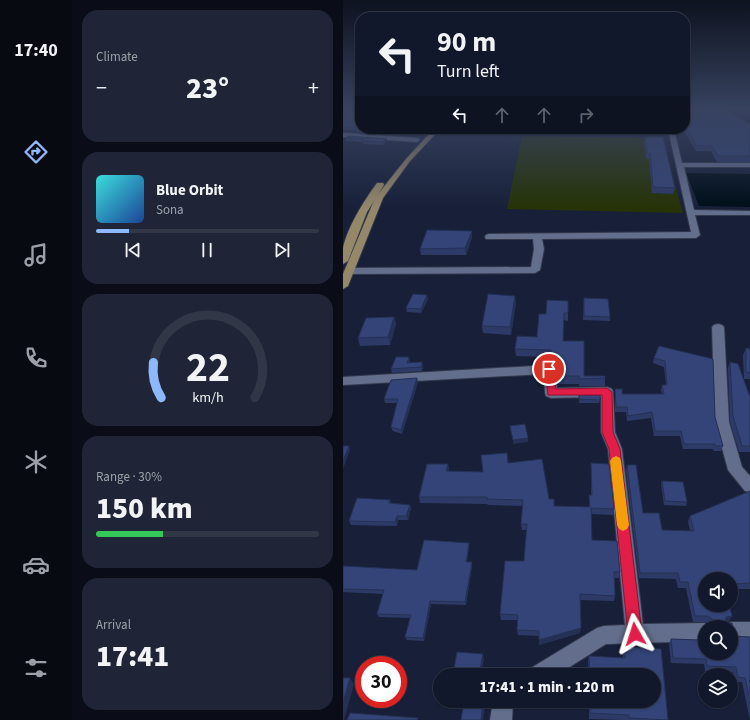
<!DOCTYPE html>
<html lang="en">
<head>
<meta charset="utf-8">
<style>
	:root { --surface:#12182b; --page:#1f2537; --text:#f1f3f6; --muted:#9ca0a9; --line:#313747; --accent:#8db9fc }
	body { margin:0; font-family:"Source Sans 3",sans-serif; background:var(--page); color:var(--text); height:100vh; display:flex; flex-direction:column; font-size:15px; white-space:nowrap }
	* { box-sizing:border-box; margin:0 }
	p { font-size:13px; color:var(--muted) }
	.icon { flex:none; width:22px; height:22px; fill:none; stroke:currentColor; stroke-width:2; stroke-linecap:round; stroke-linejoin:round }
	.map { position:relative; flex:1; overflow:hidden }
	.sheet { display:flex; flex-direction:column; gap:10px; padding:10px; background:#0a0d18; width:271px }
	.sheet>* { flex:none }
	.hud { position:absolute; left:12px; top:12px; width:335px; height:122px; border-radius:16px; box-shadow:0 1px 3px #0004,0 0 0 1px var(--line); background:#12182b; color:var(--text); overflow:hidden }
	.buttons { position:absolute; left:355px; top:572px; display:grid; gap:8px }
	.buttons a { display:grid; place-items:center; width:40px; height:40px; border-radius:50%; background:var(--surface); box-shadow:0 1px 3px #0004,0 0 0 1px var(--line); font-size:20px }
	.speed { position:absolute; left:12px; top:656px; display:flex; gap:8px; font-size:20px; font-weight:700; text-align:center }
	.speed>* { display:grid; place-content:center; width:52px; height:52px; border-radius:50%; background:var(--surface); box-shadow:0 1px 3px #0004,0 0 0 1px var(--line); line-height:1 }
	.speed .limit { border:6px solid #d22; background:#fff; color:#111 }
	.pin { position:absolute; display:grid; place-items:center; width:34px; height:34px; color:#fff; margin:-17px; border:2px solid #fff; border-radius:50%; box-shadow:0 1px 4px #0007 }
	.me { position:absolute; width:44px; margin:-22px; rotate:354deg; stroke-linejoin:round; filter:drop-shadow(0 0 3px #0008) }
	.turn { display:flex; align-items:center; gap:14px; height:84px; padding:0 16px; font-size:18px }
	.turn .icon { width:52px; height:52px; stroke-width:2.5 }
	.turn b { display:block; font-size:28px; line-height:34px }
	.lanes { display:flex; align-items:center; height:38px; padding:0 16px; background:#0003; justify-content:center; gap:20px; direction:ltr }
	.lanes .off { opacity:.35 }
	.big { font-size:30px; font-weight:800; line-height:1.1 }
	.sheet .widget { flex:1; display:flex; flex-direction:column; justify-content:center; gap:6px; min-width:0; padding:0 14px; border-radius:16px; background:var(--page) }
	.sheet .dial { align-items:center; gap:0 }
	.dial svg { height:104px; overflow:visible; fill:none; stroke:var(--line); stroke-width:7; stroke-linecap:round; text-anchor:middle }
	.dial text { fill:var(--text); stroke:none }
	.song { display:flex; align-items:center; gap:12px }
	.cover { width:48px; height:48px; border-radius:6px; background:linear-gradient(135deg,hsl(180 70% 55%),hsl(220 70% 35%)) }
	.played { height:4px; border-radius:2px; background:linear-gradient(90deg,var(--accent) 15%,var(--line) 15%) }
	.keys { display:flex; justify-content:space-around; direction:ltr }
	.heat { display:flex; justify-content:space-between; align-items:center; font-size:22px; direction:ltr }
	.charge { height:6px; border-radius:3px; background:linear-gradient(90deg,#34c759 30%,var(--line) 0) }
	.trip { position:absolute; left:90px; top:668px; width:228px; height:40px; border-radius:20px; background:var(--surface); box-shadow:0 1px 3px #0004,0 0 0 1px var(--line); font-weight:800; line-height:40px; text-align:center }
	main { display:flex; flex:1; min-height:0 }
	.tabs { display:flex; flex-direction:column; width:72px; justify-content:space-around; align-items:center; background:#070a11; color:var(--muted) }
	.tabs .icon { width:28px; height:28px }
	.tabs .active { color:var(--accent) }
	.tabs b { font-size:18px; color:var(--text) }
	.map>svg:first-child { display:block }
	.green { fill:#263306 }
	.water { fill:#000e19 }
	.lines { fill:none; stroke-linecap:round; stroke-linejoin:round }
	.minor-casing { stroke:#33394d; stroke-width:2 }
	.major-casing { stroke:#33394d; stroke-width:2 }
	.minor { fill:#636e8c; fill-rule:evenodd }
	.major { fill:#958869; fill-rule:evenodd }
	.wall { fill:#2d3a67 }
	.shaded-wall { fill:#243054 }
	.building { fill:#344478; stroke:#243054 }
	.route { fill:#e11d48; stroke:#92132f }
	.slow { fill:#f59e0b }
</style>
</head>
<body>
<main>
<nav class="tabs">
<b>17:40</b>
<svg class="icon active" aria-label="directions" viewBox="0 0 24 24"><path d="M12 3l9 9-9 9-9-9zM9 14v-3h6M13 9l2 2-2 2"/></svg>
<svg class="icon" aria-label="music" viewBox="0 0 24 24"><path d="M9 18V5l10-2v13"/><circle cx="6" cy="18" r="3"/><circle cx="16" cy="16" r="3"/></svg>
<svg class="icon" aria-label="phone" viewBox="0 0 24 24"><path d="M5 4h4l2 5-3 2q2 4 5 5l2-3 5 2v4C11 20 4 13 5 4z"/></svg>
<svg class="icon" aria-label="climate" viewBox="0 0 24 24"><path d="M12 3v18M4 7l16 10M4 17L20 7"/></svg>
<svg class="icon" aria-label="car" viewBox="0 0 24 24"><path d="M5 17H2v-5l4-1 3-4h7l3 4 3 1v5h-3M9 17h6M6 11h13"/><circle cx="7" cy="17" r="2"/><circle cx="17" cy="17" r="2"/></svg>
<svg class="icon" aria-label="filters" viewBox="0 0 24 24"><path d="M4 7h16M4 17h16"/><circle cx="9" cy="7" r="2"/><circle cx="15" cy="17" r="2"/></svg>
</nav>
<section class="sheet">
<div class="widget"><p>Climate</p>
<div class="heat"><a>−</a><b class="big">23°</b><a>+</a></div>
</div>
<div class="widget">
<div class="song"><i class="cover"></i><div><b>Blue Orbit</b><p>Sona</p></div></div>
<div class="played"></div>
<div class="keys"><svg class="icon" aria-label="previous" viewBox="0 0 24 24"><path d="M18 5L8 12l10 7zM5 5v14"/></svg><svg class="icon" aria-label="pause" viewBox="0 0 24 24"><path d="M8 5v14M16 5v14"/></svg><svg class="icon" aria-label="next" viewBox="0 0 24 24"><path d="M6 5l10 7-10 7zM19 5v14"/></svg></div>
</div>
<div class="widget dial"><svg viewBox="0 0 100 80">
<path d="M14 69A42 42 0 1 1 86 69"/>
<path d="M14 69A42 42 0 0 1 8 42" stroke="#8db9fc"/>
<text x="50" y="56" font-size="32" font-weight="700">22</text>
<text x="50" y="72" font-size="11">km/h</text>
</svg></div>
<div class="widget"><p>Range · 30%</p><b class="big">150 km</b><div class="charge"></div></div>
<div class="widget"><p>Arrival</p><b class="big">17:41</b></div>
</section>
<div class="map">
<svg width="407" height="720" viewBox="0 0 407 720">
	<rect width="100%" height="100%" fill="#182039"/>
	<polygon class="green" points="179,136 319,138 340,213 164,209"/>
	<polygon class="water" points="343,173 407,174 407,207 356,206"/>
	<g class="lines">
		<defs>
			<g id="minor">
				<polygon points="325,129 331,129 339,163 407,163 407,167 341,167 351,210 407,211 407,215 352,215 357,235 353,238 199,239 201,249 197,270 192,273 6,274 1,271 6,268 188,267 191,249 190,239 143,239 142,237 143,235 146,234 348,232"/>
				<polygon points="0,133 74,138 77,140 74,142 0,137"/>
				<polygon points="375,324 379,325 381,327 386,422 399,467 407,476 407,492 402,491 385,470 372,422 369,327 371,325"/>
				<polygon points="207,365 211,366 213,369 214,388 264,387 269,389 270,392 272,432 279,449 300,624 362,623 369,627 362,627 362,641 263,644 214,675 185,675 188,668 254,628 261,626 282,625 265,449 258,432 258,397 208,398 203,396 202,393 201,374 0,385 0,377"/>
				<polygon points="388,622 407,622 407,640 388,640 388,627 380,627 381,624"/>
				<polygon points="150,701 170,701 169,720 147,720"/>
			</g>
			<g id="major">
				<polygon points="91,129 97,129 67,161 40,198 5,286 0,289 0,274 32,198 63,159"/>
				<path d="M34 183H40L41 185 24 212 5 261 0 264C0 259 0 253 0 248 5 226 21 201 34 183Z"/>
			</g>
		</defs>
		<use href="#minor" class="minor-casing"/>
		<use href="#major" class="major-casing"/>
		<use href="#minor" class="minor"/>
		<use href="#major" class="major"/>
	</g>
	<g class="wall">
		<polygon points="0,108 17,108 53,130 54,132 51,135 13,132 13,130 0,130 0,117 4,114 0,114"/>
		<polygon points="342,108 407,108 407,111 383,110 407,124 407,162 374,162 368,151 353,151 340,129 342,129"/>
		<rect x="190" y="129" width="19" height="6"/>
		<polygon points="5,136 44,141 40,145 20,144 20,142 3,141 3,138"/>
		<polygon points="302,137 332,188 330,194 309,193 306,159 303,159 301,143"/>
		<polygon points="129,237 123,255 78,255 77,249"/>
		<polygon points="241,298 267,317 267,321 240,320"/>
		<polygon points="85,299 78,313 64,312 63,308"/>
		<polygon points="225,301 225,321 221,320 220,341 241,376 262,376 262,386 236,386 236,384 215,384 214,369 212,365 208,364 208,357 173,356 172,349 194,337 203,314"/>
		<polygon points="173,303 168,335 140,333 139,326"/>
		<polygon points="51,317 53,324 47,345 17,346 15,338"/>
		<polygon points="316,346 372,417 380,446 378,451 371,451 370,449 340,449 337,436 311,436 308,418 284,421 283,412 272,412 272,389 279,394 319,394 318,390 319,385 323,385 321,367 310,363 311,358"/>
		<polygon points="403,348 407,349 407,379 401,379 400,355"/>
		<polygon points="66,357 67,361 66,363 79,362 80,366 79,371 49,373 48,369"/>
		<polygon points="387,362 407,397 407,452 396,452 387,422 385,368"/>
		<polygon points="75,382 59,434 50,431 48,427 54,403 42,403 41,399"/>
		<polygon points="236,395 257,400 256,403 236,403"/>
		<polygon points="165,463 206,499 211,506 246,507 246,495 248,495 248,463 271,509 270,515 248,514 249,540 277,572 276,578 271,578 272,596 271,601 237,600 237,633 196,645 196,636 175,635 174,630 175,620 158,620 157,614 181,561 184,530 179,530 178,524 180,506 145,505 144,504 77,503 76,497 105,464 106,471 140,472"/>
		<polygon points="284,465 293,465 300,513 316,513 319,530 347,531 345,522 347,516 407,491 407,589 388,589 388,579 362,579 362,605 386,605 389,616 386,621 382,623 389,623 390,636 407,637 407,720 399,682 391,682 390,672 362,671 361,664 328,663 326,644 328,639 356,640 356,638 362,638 362,653 388,653 388,627 364,627 366,624 362,622 350,622 343,588 335,588 333,579 296,578 283,471"/>
		<polygon points="319,481 344,502 343,506 321,505 318,484"/>
		<polygon points="47,500 48,503 67,505 68,508 65,520 55,520 54,526 8,525 6,521"/>
		<polygon points="126,547 124,562 129,562 129,566 123,605 88,604 81,641 64,640 62,637 67,618 36,617 34,614 40,594 0,592 0,566 74,570"/>
		<polygon points="282,647 318,649 325,720 278,720 246,719 246,701 311,701 311,675 246,675 245,662 246,656 280,658 280,653"/>
		<polygon points="106,701 145,701 145,706 107,703"/>
	</g>
	<g class="shaded-wall">
		<polygon points="51,129 54,129 53,130 54,132 51,135"/>
		<polygon points="44,139 44,141 40,145 40,142"/>
		<polygon points="129,231 129,237 123,255 122,248"/>
		<polygon points="84,295 85,299 78,313 78,309"/>
		<polygon points="172,296 173,303 168,335 167,327"/>
		<polygon points="51,317 53,324 47,345 45,337"/>
		<polygon points="66,357 67,361 65,367 64,363"/>
		<polygon points="79,362 80,366 79,371 78,367"/>
		<polygon points="74,378 75,382 59,434 58,430"/>
		<polygon points="185,438 185,442 170,444 170,440"/>
		<polygon points="6,446 7,450 0,469 0,461"/>
		<polygon points="105,464 106,471 103,471"/>
		<polygon points="67,505 68,508 65,520 63,516"/>
		<polygon points="54,516 55,520 54,526 52,522"/>
		<polygon points="126,543 126,547 123,565 123,562"/>
		<polygon points="129,562 129,566 123,605 122,602"/>
		<polygon points="87,601 88,604 81,641 80,638"/>
		<polygon points="389,616 386,621 381,623 383,617"/>
		<polygon points="238,628 237,633 196,645 196,640"/>
		<polygon points="140,654 141,659 138,674 137,669"/>
		<polygon points="7,678 11,684 1,720 0,720 0,703"/>
		<polygon points="140,702 142,706 140,720 138,720"/>
	</g>
	<g class="building">
		<polygon points="0,108 17,108 17,129 53,129 50,131 12,129 14,127 0,127 0,119 3,117 0,117 8,111 0,110"/>
		<polygon points="342,108 380,108 407,124 407,156 375,156 369,146 354,146 342,126"/>
		<polygon points="190,129 209,129 209,130"/>
		<polygon points="5,136 44,139 40,142 19,141 21,139 3,138"/>
		<polygon points="302,137 320,137 332,188 310,187 307,153 304,153"/>
		<polygon points="84,230 129,231 122,248 77,249"/>
		<polygon points="70,294 84,295 78,309 63,308"/>
		<polygon points="145,294 172,296 167,327 139,326"/>
		<polygon points="241,298 265,299 267,317 241,316"/>
		<polygon points="204,300 225,301 225,313 221,313 220,341 241,341 241,376 262,376 262,378 236,379 236,376 215,376 215,362 212,358 208,356 208,350 172,349 174,336 194,337 196,314 203,314"/>
		<polygon points="51,317 45,337 15,338 23,318"/>
		<polygon points="316,346 370,359 372,417 380,446 372,446 372,444 341,444 338,431 312,431 309,412 285,416 284,407 273,407 272,389 279,389 279,394 321,394 319,385 324,385 322,361 311,358"/>
		<polygon points="403,348 407,349 407,373 403,372"/>
		<polygon points="53,357 66,357 64,363 79,362 78,367 48,369"/>
		<polygon points="387,362 395,364 407,397 407,446 399,446 390,416"/>
		<polygon points="74,378 58,430 48,427 55,399 41,399 48,380"/>
		<polygon points="236,395 257,395 257,400 236,399"/>
		<polygon points="182,424 185,438 170,440 167,426"/>
		<polygon points="0,446 6,446 0,461"/>
		<polygon points="164,453 165,463 199,459 206,499 211,499 211,506 247,507 246,495 249,495 248,463 266,464 271,509 248,508 249,540 274,541 277,572 271,572 272,596 237,594 238,628 196,640 196,631 174,630 175,615 157,614 162,561 181,561 184,524 178,524 180,500 144,499 144,497 76,497 84,464 105,464 103,471 140,472 138,455"/>
		<polygon points="284,465 293,465 300,513 316,513 319,530 351,531 347,516 407,491 407,583 388,584 388,579 362,579 362,605 386,605 389,616 383,617 382,623 389,623 390,636 407,637 407,699 402,678 395,677 393,667 364,666 363,659 330,658 328,639 357,640 356,638 362,638 362,653 388,653 388,627 366,627 366,623 372,623 373,622 365,616 352,616 345,582 337,582 335,573 297,573"/>
		<polygon points="319,481 340,482 344,502 322,501"/>
		<polygon points="14,498 47,500 46,503 67,505 63,516 54,516 52,522 6,521"/>
		<polygon points="81,540 126,543 123,562 129,562 122,602 87,601 80,638 62,637 68,615 34,614 41,590 0,589 0,566 74,570"/>
		<polygon points="282,647 318,649 325,720 286,718 286,715 247,713 247,701 311,701 311,675 247,675 246,656 282,658"/>
		<polygon points="114,652 140,654 137,669 148,670 147,675 110,675"/>
		<polygon points="0,678 7,678 0,703"/>
		<polygon points="121,701 144,701 144,702 140,702 138,720 118,720"/>
		<polygon points="7,713 75,718 74,720 4,720"/>
	</g>
	<linearGradient id="sky" x2="0" y2="1"><stop stop-color="#0d121f"/><stop offset="0.52" stop-color="#37425f"/><stop offset="1" stop-color="#37425f" stop-opacity="0"/></linearGradient>
	<rect width="407" height="209" fill="url(#sky)"/>
	<polygon class="route" points="206,366 211,369 213,389 264,388 269,392 270,432 277,449 299,634 297,639 292,641 287,639 285,634 266,449 259,432 259,395 205,395 202,369"/>
	<polygon class="slow" points="273,456 277,458 278,461 286,525 284,529 280,531 276,529 274,525 267,461 269,458"/>
</svg>
<div class="buttons">
<a><svg class="icon" aria-label="sound" viewBox="0 0 24 24"><path d="M4 9h4l5-4v14l-5-4H4zM17 9q2 3 0 6"/></svg></a>
<a><svg class="icon" aria-label="search" viewBox="0 0 24 24"><circle cx="10" cy="10" r="6"/><path d="M15 15l6 6"/></svg></a>
<a><svg class="icon" aria-label="layers" viewBox="0 0 24 24"><path d="M12 4l9 5-9 5-9-5zM3 14l9 5 9-5"/></svg></a>
</div>
<div class="speed"><div class="limit">30</div></div>
<div class="pin" style="left:206px;top:369px;background:#d93025"><svg class="icon" aria-label="arrive" viewBox="0 0 24 24"><path d="M6 21V4h12l-3 4 3 4H6"/></svg></div>
<svg class="me" style="left:292px;top:634px" viewBox="-20 -20 40 40"><path d="M0-17L14 15 0 8-14 15z" fill="#e11d48" stroke="#fff" stroke-width="4"/></svg>
<div class="trip">17:41 · 1 min · 120 m</div>
<div class="hud">
<div class="turn"><svg class="icon" aria-label="left" viewBox="0 0 24 24"><path d="M17 20v-9H6M10 6l-5 5 5 5"/></svg><div><b>90 m</b>Turn left</div></div>
<div class="lanes"><svg class="icon" aria-label="left" viewBox="0 0 24 24"><path d="M17 20v-9H6M10 6l-5 5 5 5"/></svg><svg class="icon off" aria-label="ahead" viewBox="0 0 24 24"><path d="M12 20V5M6 11l6-6 6 6"/></svg><svg class="icon off" aria-label="ahead" viewBox="0 0 24 24"><path d="M12 20V5M6 11l6-6 6 6"/></svg><svg class="icon off" aria-label="right" viewBox="0 0 24 24"><path d="M7 20v-9h11M14 6l5 5-5 5"/></svg></div>
</div>
</div>
</main>
</body>
</html>
